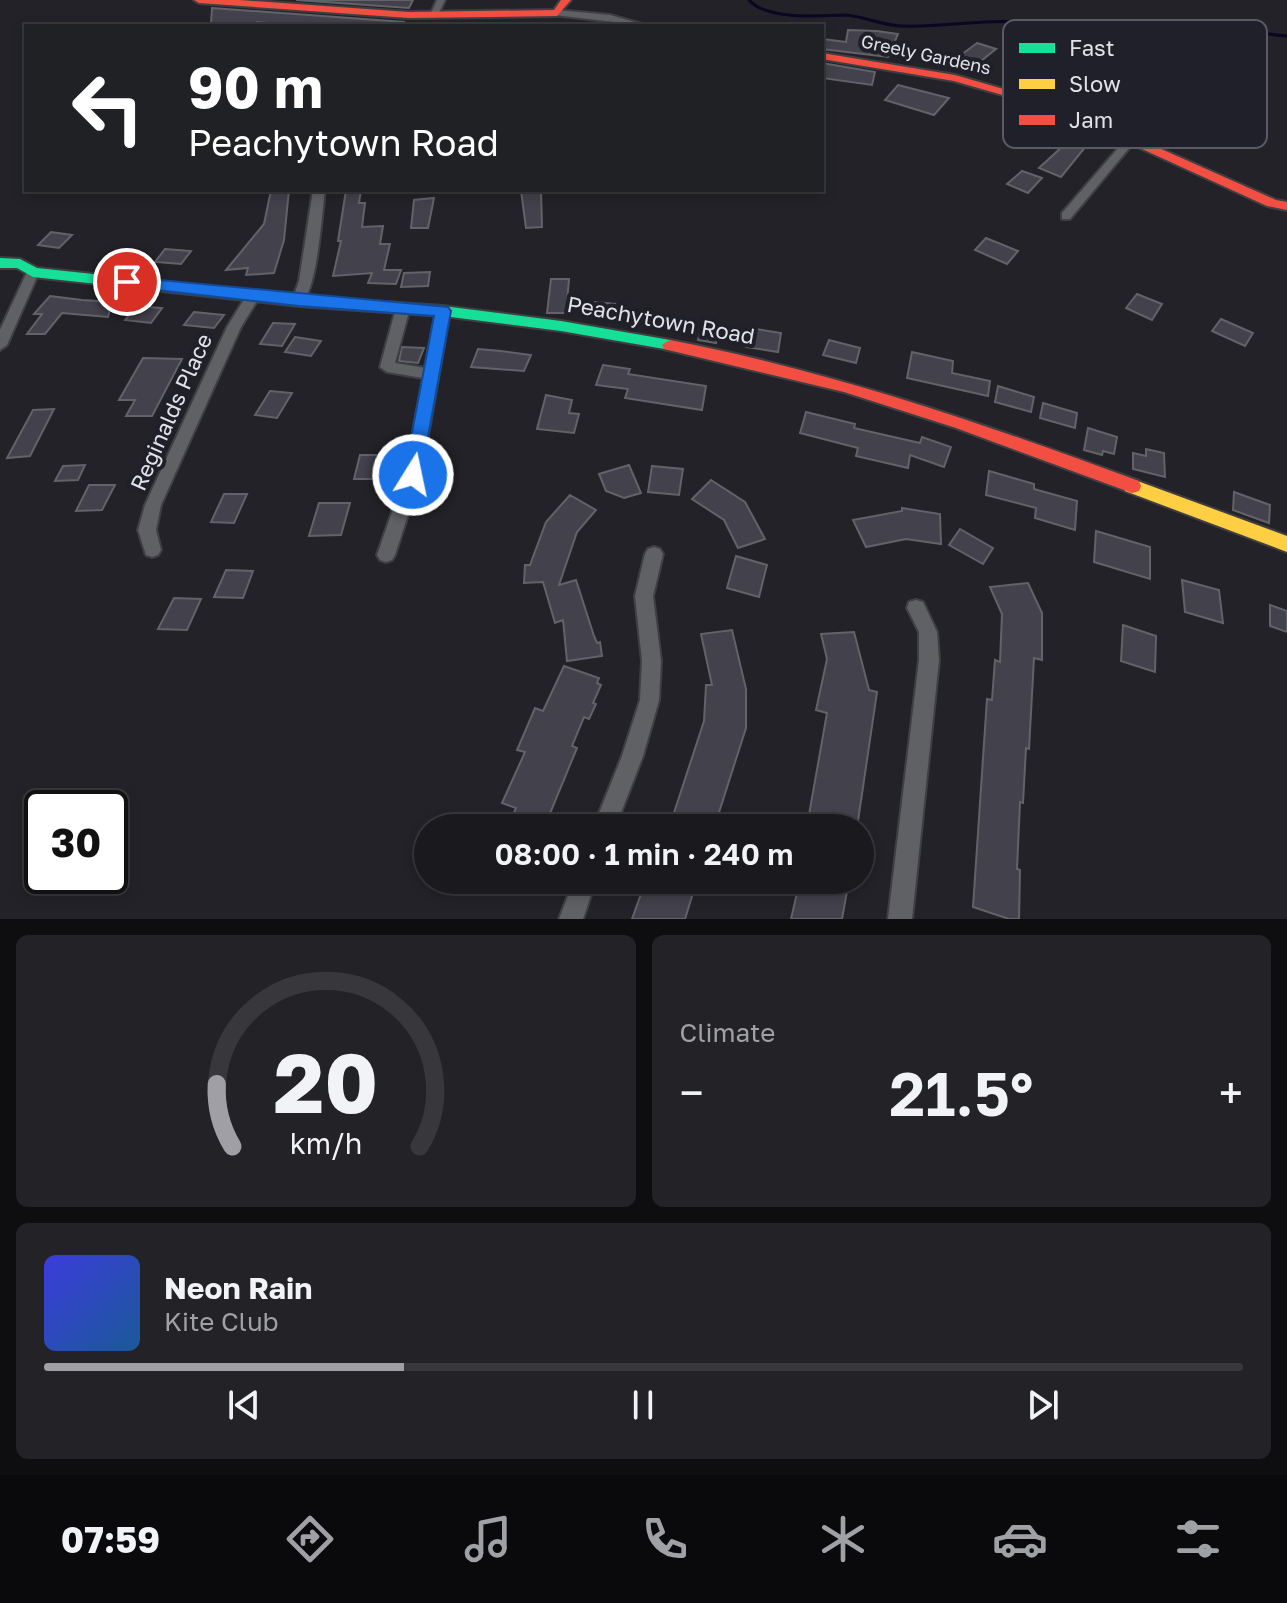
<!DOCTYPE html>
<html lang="en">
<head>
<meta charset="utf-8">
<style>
	:root { --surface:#1a1a1e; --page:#232327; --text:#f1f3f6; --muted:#9fa1a4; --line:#38383c; --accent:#9f9fa5 }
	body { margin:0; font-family:"Golos Text",sans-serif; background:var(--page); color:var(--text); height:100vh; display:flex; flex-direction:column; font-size:30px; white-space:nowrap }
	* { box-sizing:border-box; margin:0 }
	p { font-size:26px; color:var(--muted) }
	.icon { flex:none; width:44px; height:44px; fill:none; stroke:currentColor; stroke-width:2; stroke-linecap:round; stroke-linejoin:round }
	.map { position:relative; height:919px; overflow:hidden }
	.drawer { display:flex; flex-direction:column; gap:16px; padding:16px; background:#0e0e10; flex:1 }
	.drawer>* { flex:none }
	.banner { position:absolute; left:24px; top:24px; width:800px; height:168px; border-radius:0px; box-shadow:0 4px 12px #0003,0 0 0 2px var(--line); background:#202124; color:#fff; overflow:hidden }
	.speed { position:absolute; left:24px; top:790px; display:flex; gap:16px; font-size:40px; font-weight:700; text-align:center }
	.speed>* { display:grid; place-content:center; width:104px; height:104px; border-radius:50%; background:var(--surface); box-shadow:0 4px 12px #0003,0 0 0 2px var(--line); line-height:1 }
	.speed .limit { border:4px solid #111; border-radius:12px; background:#fff; color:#111 }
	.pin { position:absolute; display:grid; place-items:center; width:68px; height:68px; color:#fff; margin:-34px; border:4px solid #fff; border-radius:50%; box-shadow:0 2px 8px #0007 }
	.me { position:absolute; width:88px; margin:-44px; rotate:10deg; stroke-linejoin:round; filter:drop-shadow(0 0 6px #0008) }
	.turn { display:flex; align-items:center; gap:28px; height:168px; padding:0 32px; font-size:36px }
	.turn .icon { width:104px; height:104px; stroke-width:2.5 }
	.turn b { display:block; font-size:56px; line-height:68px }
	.big { font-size:60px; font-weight:600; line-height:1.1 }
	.drawer .widget { flex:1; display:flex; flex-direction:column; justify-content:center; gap:12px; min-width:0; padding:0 28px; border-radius:12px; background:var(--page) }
	.drawer .dial { align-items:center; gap:0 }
	.dial svg { height:208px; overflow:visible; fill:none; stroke:var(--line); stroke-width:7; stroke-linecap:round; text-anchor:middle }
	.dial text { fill:var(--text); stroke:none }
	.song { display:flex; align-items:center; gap:24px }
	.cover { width:96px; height:96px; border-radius:12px; background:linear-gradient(135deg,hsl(240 70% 55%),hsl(210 70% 35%)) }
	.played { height:8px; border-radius:4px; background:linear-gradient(90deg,var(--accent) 30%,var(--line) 30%) }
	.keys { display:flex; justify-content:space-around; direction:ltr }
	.heat { display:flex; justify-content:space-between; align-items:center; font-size:44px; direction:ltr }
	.drawer .tiles { flex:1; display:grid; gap:16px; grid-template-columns:1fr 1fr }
	.widget:last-child { grid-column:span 2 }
	.trip { position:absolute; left:414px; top:814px; width:460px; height:80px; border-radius:40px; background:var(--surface); box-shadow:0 4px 12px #0003,0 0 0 2px var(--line); font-weight:600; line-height:80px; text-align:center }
	.tab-bar { display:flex; height:128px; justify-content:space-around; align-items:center; background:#0a0a0c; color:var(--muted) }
	.tab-bar .icon { width:56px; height:56px }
	.tab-bar .current { color:var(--accent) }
	.tab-bar b { font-size:36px; color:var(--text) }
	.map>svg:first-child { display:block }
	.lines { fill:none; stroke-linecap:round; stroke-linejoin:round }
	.stream { stroke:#0b0624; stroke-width:3 }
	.building { fill:#42414c; stroke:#626368; stroke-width:2 }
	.street-casing { stroke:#3f3f43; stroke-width:4 }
	.fast-casing { stroke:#3f3f43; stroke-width:4 }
	.slow-casing { stroke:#3f3f43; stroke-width:4 }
	.jam-casing { stroke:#3f3f43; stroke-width:4 }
	.street { fill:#606165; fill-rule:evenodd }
	.fast { fill:#16e098; fill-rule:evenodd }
	.slow { fill:#ffcf43; fill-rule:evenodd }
	.jam { fill:#f24e42; fill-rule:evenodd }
	.route { fill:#1a73e8; stroke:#114b97; stroke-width:2 }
	.labels { text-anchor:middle; stroke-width:8; stroke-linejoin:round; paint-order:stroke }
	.far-street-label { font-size:18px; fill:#e2e2e9; stroke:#20202a }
	.street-label { font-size:22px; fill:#e2e2e9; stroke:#20202a }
	.key { fill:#20202a; stroke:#5a5a63; stroke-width:2 }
	.key-label { font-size:22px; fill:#e2e2e9 }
</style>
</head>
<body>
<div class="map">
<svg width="1287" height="919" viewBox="0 0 1287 919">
	<rect width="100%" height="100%" fill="#222228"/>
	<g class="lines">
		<path class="stream" d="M749 0C766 20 818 16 842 15 862 15 882 26 902 26 951 28 998 15 1047 26 1061 29 1076 31 1088 37 1100 42 1114 53 1127 55 1152 61 1184 36 1208 32 1233 27 1262 34 1287 36"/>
	</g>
	<g class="building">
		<polygon points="296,0 413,0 409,8"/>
		<polygon points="212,8 404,22 403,26 301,26 257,22 254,25 211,24"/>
		<polygon points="848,30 877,31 898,34 888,57 822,49 822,39 846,42"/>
		<polygon points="977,43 996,49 976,65 957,58"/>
		<polygon points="822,63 875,72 872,85 822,78"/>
		<polygon points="898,85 949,98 934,115 885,100"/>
		<polygon points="1075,135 1091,140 1061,177 1039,168"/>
		<polygon points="1022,171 1042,178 1028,193 1007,184"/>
		<polygon points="271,190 289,190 284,240 274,273 246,275 248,268 226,270 264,224"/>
		<polygon points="346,190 361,190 359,203 365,203 362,227 383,226 380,244 390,244 384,270 401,270 396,284 368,283 372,273 333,276 341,241 338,241"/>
		<polygon points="541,190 542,227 526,228 521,191"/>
		<polygon points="434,198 428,228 411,228 414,200"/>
		<polygon points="51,232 72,235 59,248 38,245"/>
		<polygon points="986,238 1018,251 1007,264 975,250"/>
		<polygon points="165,249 191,251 181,264 155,262"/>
		<polygon points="430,272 428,286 401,287 404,273"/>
		<polygon points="551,279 569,279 566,313 547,313"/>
		<polygon points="1137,294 1162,304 1152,320 1126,308"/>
		<polygon points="50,296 82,300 112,302 108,317 62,313 45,334 27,334 42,314 34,314"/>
		<polygon points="595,302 615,304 611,319 591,317"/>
		<polygon points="137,306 162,308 151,323 125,320"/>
		<polygon points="194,312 224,315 214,328 184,325"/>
		<polygon points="1221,319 1253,333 1245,346 1212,331"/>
		<polygon points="273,323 295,324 282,346 260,344"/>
		<polygon points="702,325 720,327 716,343 698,340"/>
		<polygon points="750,328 781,333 778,352 746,347"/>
		<polygon points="295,337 321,341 311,356 285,352"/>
		<polygon points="829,340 860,348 856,363 823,355"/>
		<polygon points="402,347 424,348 418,363 399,361"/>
		<polygon points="478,349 501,351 531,355 524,371 471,367"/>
		<polygon points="912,352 953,361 952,373 990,381 988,396 907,378"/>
		<polygon points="143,358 182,359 152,416 126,416 135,400 119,400"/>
		<polygon points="603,365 630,369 628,374 706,386 702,410 625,398 628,389 596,385"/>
		<polygon points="998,386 1034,397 1031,412 995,402"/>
		<polygon points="270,391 292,393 277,418 255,415"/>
		<polygon points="546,395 572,400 569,413 579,414 574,433 537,429"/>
		<polygon points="1043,403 1077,413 1075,428 1040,418"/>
		<polygon points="54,409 30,456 7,458 33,410"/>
		<polygon points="806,412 855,424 854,428 920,443 922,437 951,447 944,467 910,455 908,468 856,456 858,448 800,433"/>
		<polygon points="1088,428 1117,437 1114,454 1103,451 1102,455 1084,450"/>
		<polygon points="1146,449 1164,453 1165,477 1133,469 1133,453 1146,456"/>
		<polygon points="360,455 385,455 380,479 354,479"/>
		<polygon points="85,465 78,480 55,481 63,466"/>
		<polygon points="629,465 641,493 624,498 606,491 599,474"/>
		<polygon points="652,466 683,469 679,495 648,492"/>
		<polygon points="989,471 1034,484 1034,489 1077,501 1075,530 1035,518 1036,508 986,495"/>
		<polygon points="711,480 745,502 765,539 738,548 724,520 692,499"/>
		<polygon points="89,485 115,485 102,510 76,511"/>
		<polygon points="1234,492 1270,505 1269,523 1233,510"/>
		<polygon points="224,494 247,494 234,523 211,522"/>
		<polygon points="570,495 596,510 577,532 559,585 576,580 594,636 597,643 600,642 602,656 567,661 563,620 555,623 543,582 524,583 525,565 530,565 546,522"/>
		<polygon points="319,503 350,503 341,535 309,536"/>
		<polygon points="902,508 940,514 941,544 906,539 866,547 853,520 902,511"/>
		<polygon points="960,529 993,548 983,564 949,545"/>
		<polygon points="1096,531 1150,547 1150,579 1094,562"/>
		<polygon points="736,556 767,565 759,597 727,588"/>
		<polygon points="226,570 253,571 243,598 214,597"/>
		<polygon points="1182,580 1219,590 1223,623 1185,612"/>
		<polygon points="1028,583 1042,613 1042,660 1034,658 1029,749 1026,748 1023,803 1020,802 1017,869 1020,870 1019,919 1009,919 973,907 987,699 992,700 995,660 1000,662 1002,614 990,587"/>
		<polygon points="174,598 201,599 187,630 158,629"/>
		<polygon points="1270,605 1287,611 1287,632 1270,626"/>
		<polygon points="1123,625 1156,636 1155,672 1121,661"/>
		<polygon points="732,630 746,689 746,728 714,828 669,828 704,721 706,685 712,685 701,634"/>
		<polygon points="854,632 869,690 877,692 857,828 813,828 807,826 827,713 816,710 827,659 821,634"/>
		<polygon points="564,666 599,678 597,683 601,685 593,703 596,704 589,719 584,717 572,746 577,748 544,828 507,828 516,808 502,803 525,752 517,750 535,708 543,711"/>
		<polygon points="646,880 697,880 685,919 632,919"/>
		<polygon points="800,880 849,880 842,919 791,919"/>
	</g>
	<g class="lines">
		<defs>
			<g id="street">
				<polygon points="437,0 445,0 438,15 434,18 430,15"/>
				<polygon points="557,10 610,15 649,26 554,15 554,11"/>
				<polygon points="1126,139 1135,141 1070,219 1062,219 1062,213"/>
				<path d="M313 190H325C322 212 317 297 299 305L292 301 299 281Z"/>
				<polygon points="33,268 39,272 7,345 0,350 0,330 27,272"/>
				<polygon points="253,292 260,296 241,327 161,505 156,530 161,550 158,555 152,557 146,555 138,530 145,505 227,327 248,293"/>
				<polygon points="403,304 410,308 395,363 425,368 436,311 443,307 450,311 421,475 395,555 392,560 386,562 380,560 377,555 405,475 423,378 387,372 380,367 396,308"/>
				<polygon points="654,547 660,549 663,554 653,596 661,661 659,700 643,756 615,828 593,828 622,756 640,700 642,661 635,596 645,554 648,549"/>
				<polygon points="916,600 923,602 937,632 939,660 912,919 888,919 919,660 919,632 907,608 909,602"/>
				<polygon points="574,880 596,880 583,919 559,919"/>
			</g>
			<polygon id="fast" points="0,258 20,259 37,268 299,296 443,306 561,321 670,340 678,345 670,350 561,331 443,316 299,306 33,277 17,268 0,268"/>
			<polygon id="slow" points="1132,479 1287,536 1287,552 1125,491 1123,486 1125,481"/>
			<g id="jam">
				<polygon points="194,0 240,0 409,12 554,10 561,0 571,0 557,16 409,18 199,3"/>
				<polygon points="822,53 955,75 1069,108 1276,200 1287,202 1287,210 1267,206 1061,112 954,81 822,59"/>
				<path d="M670 340C831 371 985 424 1139 481L1141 486 1139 491 1132 493 956 428 844 392 664 349 662 345Z"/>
			</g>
		</defs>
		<use href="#street" class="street-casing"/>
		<use href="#fast" class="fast-casing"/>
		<use href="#slow" class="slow-casing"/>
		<use href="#jam" class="jam-casing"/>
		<use href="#street" class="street"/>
		<use href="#fast" class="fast"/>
		<use href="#slow" class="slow"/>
		<use href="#jam" class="jam"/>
	</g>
	<polygon class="route" points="127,277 448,307 451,311 420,480 407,480 404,475 434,316 299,306 121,286 119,282"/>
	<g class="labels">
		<g class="far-street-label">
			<text transform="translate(926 55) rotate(12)" y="6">Greely Gardens</text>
		</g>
		<g class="street-label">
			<text transform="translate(661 320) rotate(10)" y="8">Peachytown Road</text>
			<text transform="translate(171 412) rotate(-66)" y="8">Reginalds Place</text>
		</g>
	</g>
	<rect x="1003" y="20" width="264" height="128" rx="12" class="key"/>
	<rect x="1019" y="43" width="36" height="10" fill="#16e098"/>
	<rect x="1019" y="79" width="36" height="10" fill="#ffcf43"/>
	<rect x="1019" y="115" width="36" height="10" fill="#f24e42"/>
	<g class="key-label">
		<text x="1069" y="56">Fast</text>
		<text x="1069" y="92">Slow</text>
		<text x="1069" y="128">Jam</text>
	</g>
</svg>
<div class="speed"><div class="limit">30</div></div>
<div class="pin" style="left:127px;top:282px;background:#d93025"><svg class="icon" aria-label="arrive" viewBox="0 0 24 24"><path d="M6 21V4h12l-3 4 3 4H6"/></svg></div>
<svg class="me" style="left:413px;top:475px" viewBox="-20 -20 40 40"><circle r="17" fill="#1a73e8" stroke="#fff" stroke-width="3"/><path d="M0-11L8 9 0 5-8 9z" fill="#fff"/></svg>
<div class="trip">08:00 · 1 min · 240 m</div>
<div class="banner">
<div class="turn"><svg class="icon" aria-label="left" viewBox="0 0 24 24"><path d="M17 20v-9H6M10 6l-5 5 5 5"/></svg><div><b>90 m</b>Peachytown Road</div></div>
</div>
</div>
<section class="drawer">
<div class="tiles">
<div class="widget dial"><svg viewBox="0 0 100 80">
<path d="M14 69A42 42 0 1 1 86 69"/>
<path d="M14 69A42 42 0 0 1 8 45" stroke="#9f9fa5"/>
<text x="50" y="56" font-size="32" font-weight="700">20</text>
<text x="50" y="72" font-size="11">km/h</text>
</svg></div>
<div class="widget"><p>Climate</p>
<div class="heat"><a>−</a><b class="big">21.5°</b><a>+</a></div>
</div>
<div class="widget">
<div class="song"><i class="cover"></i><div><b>Neon Rain</b><p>Kite Club</p></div></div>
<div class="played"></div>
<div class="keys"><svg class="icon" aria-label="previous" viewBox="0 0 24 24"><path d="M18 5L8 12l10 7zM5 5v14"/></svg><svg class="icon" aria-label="pause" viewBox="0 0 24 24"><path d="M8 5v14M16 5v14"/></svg><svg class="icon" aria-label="next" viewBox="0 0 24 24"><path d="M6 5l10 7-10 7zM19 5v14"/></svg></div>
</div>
</div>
</section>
<nav class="tab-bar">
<b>07:59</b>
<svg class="icon current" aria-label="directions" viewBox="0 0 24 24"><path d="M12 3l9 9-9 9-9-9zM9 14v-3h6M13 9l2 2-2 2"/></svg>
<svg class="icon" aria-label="music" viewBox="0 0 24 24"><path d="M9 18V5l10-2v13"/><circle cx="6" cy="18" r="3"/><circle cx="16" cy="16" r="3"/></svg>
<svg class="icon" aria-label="phone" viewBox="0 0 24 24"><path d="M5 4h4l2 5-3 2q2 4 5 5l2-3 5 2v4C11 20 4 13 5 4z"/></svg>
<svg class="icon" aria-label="climate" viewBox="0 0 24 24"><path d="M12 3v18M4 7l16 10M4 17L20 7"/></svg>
<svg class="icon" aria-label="car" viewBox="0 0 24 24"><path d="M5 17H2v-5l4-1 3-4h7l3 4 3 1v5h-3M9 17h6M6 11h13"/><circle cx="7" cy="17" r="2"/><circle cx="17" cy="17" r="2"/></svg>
<svg class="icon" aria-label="filters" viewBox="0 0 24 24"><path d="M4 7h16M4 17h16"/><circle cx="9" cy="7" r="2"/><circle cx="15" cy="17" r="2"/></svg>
</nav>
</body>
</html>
